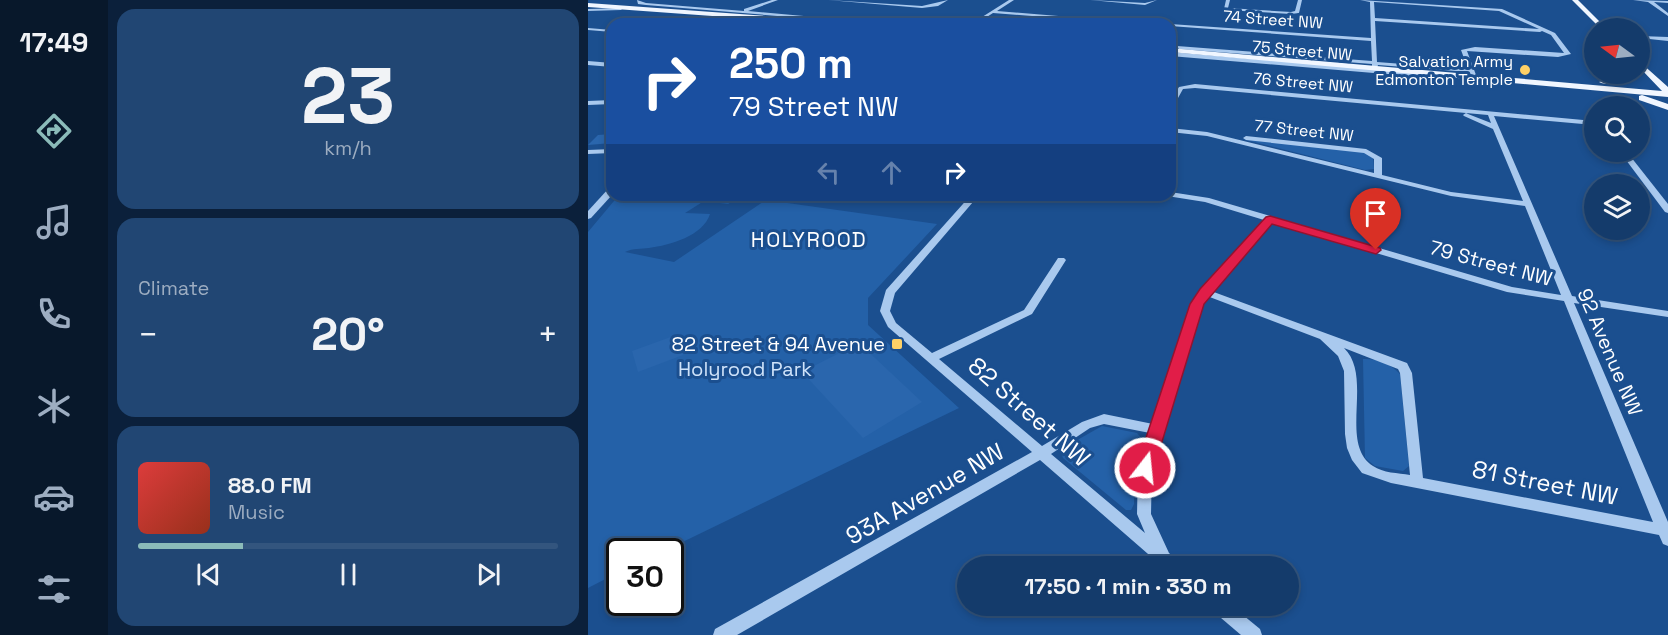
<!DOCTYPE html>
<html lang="en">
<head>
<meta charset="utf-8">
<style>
	:root { --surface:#143b6b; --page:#214673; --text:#f1f3f6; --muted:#9dadc1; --line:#33557e; --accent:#8bbbb9 }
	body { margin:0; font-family:"Space Grotesk",sans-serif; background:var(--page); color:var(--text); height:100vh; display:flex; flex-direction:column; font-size:22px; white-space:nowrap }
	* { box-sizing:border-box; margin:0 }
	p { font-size:20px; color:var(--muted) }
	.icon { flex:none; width:33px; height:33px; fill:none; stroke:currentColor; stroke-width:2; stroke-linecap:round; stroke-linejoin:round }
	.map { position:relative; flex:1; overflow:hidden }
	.sheet { display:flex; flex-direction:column; gap:9px; padding:9px; background:#0b203b; width:480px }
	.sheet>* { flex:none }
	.guide { position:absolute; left:18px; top:18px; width:570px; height:183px; border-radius:18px; box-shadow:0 3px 9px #0003,0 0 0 2px var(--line); background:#1a4fa0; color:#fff; overflow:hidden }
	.needle { width:39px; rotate:285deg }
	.fabs { position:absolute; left:996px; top:18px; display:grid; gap:12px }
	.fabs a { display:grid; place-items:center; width:66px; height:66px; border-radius:50%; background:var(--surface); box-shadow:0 3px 9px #0003,0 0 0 2px var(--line); font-size:30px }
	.speed { position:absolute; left:18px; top:538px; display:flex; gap:12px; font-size:30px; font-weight:700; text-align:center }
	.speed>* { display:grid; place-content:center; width:78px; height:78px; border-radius:50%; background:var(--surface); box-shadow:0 3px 9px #0003,0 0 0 2px var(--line); line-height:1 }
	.speed .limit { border:3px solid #111; border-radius:9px; background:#fff; color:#111 }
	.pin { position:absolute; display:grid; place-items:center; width:51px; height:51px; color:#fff; margin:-62px -26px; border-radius:50% 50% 50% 0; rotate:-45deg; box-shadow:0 0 6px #0007 }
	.pin .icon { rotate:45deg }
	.me { position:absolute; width:66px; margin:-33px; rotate:16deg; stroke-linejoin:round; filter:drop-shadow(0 0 4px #0008) }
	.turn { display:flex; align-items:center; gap:21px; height:126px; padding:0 24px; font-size:27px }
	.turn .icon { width:78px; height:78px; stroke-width:2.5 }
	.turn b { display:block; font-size:42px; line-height:51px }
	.lanes { display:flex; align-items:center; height:57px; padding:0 24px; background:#0003; justify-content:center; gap:30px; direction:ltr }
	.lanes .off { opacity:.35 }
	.big { font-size:45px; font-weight:600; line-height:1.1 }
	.sheet .tile { flex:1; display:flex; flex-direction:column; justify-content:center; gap:9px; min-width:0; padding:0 21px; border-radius:18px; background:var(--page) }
	.sheet .dial { align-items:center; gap:0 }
	.dial b { font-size:78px; line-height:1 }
	.song { display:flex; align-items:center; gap:18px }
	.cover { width:72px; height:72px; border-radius:9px; background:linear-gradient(135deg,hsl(0 70% 55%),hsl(10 70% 35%)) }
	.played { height:6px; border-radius:3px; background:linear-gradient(90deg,var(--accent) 25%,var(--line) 25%) }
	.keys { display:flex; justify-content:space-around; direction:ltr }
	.heat { display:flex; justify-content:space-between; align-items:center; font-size:33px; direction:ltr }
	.trip { position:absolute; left:369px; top:556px; width:342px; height:60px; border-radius:30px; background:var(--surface); box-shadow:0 3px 9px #0003,0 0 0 2px var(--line); font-weight:600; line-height:60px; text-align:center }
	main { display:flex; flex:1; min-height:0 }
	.menu { display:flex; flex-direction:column; width:108px; justify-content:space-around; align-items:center; background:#08182b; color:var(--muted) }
	.menu .icon { width:42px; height:42px }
	.menu .active { color:var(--accent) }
	.menu b { font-size:27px; color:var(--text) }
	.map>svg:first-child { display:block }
	.green { fill:#2461a8 }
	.building { fill:#2a66ad }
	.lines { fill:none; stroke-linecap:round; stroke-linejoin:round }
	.minor { fill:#a9c9ee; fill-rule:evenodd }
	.major { fill:#f0f6ff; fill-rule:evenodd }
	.route { fill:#e11d48; stroke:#92132f; stroke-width:1.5 }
	.poi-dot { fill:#ffd166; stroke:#1b4f8f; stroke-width:2 }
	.labels { text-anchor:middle; stroke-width:6; stroke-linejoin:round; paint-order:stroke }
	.far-street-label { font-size:16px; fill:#fff; stroke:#1b4f8f }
	.far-poi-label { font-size:16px; fill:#fff; stroke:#1b4f8f; text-anchor:end }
	.street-label { font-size:20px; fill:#fff; stroke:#1b4f8f }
	.poi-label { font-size:20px; fill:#fff; stroke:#1b4f8f; text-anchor:end }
	.park-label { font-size:20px; fill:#cfe3fa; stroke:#1b4f8f }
	.neighbourhood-label { font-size:21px; letter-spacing:1.5px; fill:#fff; stroke:#1b4f8f }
	.near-street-label { font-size:24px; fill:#fff; stroke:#1b4f8f }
</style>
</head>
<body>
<main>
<nav class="menu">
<b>17:49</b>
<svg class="icon active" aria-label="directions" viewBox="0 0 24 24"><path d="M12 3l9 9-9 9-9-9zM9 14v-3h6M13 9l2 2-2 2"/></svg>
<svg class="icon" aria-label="music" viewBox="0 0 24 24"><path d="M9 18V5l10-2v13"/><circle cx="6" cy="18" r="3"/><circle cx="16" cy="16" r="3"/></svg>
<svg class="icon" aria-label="phone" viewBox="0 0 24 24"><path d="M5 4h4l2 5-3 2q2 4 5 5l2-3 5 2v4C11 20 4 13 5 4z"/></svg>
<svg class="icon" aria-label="climate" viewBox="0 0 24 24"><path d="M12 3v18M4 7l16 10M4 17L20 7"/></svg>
<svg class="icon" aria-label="car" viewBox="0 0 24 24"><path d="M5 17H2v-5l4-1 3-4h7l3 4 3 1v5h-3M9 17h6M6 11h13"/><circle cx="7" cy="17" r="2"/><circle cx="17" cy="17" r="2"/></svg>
<svg class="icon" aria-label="filters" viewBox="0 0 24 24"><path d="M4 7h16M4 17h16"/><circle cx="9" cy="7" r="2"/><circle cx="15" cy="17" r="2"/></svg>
</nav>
<section class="sheet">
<div class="tile dial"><b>23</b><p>km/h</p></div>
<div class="tile"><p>Climate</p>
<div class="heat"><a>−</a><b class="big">20°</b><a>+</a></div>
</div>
<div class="tile">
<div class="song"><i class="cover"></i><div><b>88.0 FM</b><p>Music</p></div></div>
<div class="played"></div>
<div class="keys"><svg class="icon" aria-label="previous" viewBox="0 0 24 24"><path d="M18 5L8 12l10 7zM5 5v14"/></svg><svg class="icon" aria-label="pause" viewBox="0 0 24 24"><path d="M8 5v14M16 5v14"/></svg><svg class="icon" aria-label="next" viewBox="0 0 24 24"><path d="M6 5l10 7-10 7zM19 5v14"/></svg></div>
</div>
</section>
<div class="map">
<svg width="1080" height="635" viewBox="0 0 1080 635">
	<rect width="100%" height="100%" fill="#1b4f8f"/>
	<g class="green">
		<polygon points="654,139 778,152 785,156 786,169 777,170"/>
		<path d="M31 195H154L140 204 116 201 97 213 122 214C115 236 82 245 61 248 53 249 45 248 37 252L86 262 178 200 349 224 280 298V325L371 408 74 552H32L31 572 0 588V232Z"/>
		<path d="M775 359C788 358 803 364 812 374L821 466 815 471 787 466 777 458Z"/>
		<polygon points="514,426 549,433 555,440 546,471 546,504 543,510 538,510 475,458 473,453 477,447"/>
	</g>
	<g class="building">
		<polygon points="24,134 24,143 0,145 10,135"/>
		<polygon points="88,335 95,355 50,372 44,351"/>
		<polygon points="271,343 334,402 275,438 214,372"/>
	</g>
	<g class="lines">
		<g class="minor">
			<polygon points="49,0 58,3 156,11 156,9 184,0 190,0 160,11 305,24 286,24 58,5 50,4"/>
			<polygon points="240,0 334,6 360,0 350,6 334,8"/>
			<polygon points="421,0 426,0 409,11 567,24 546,24 405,13 388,24 383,24"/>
			<polygon points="502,0 557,3 569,0 557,5"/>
			<polygon points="638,0 642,0 640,8 703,12 707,11 710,0 714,0 711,13 703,14 638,10 636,9"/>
			<path d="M772 0 914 9 967 33 983 54 970 57 879 51 888 75 885 77 881 72 790 65 789 68 787 69 784 67V64L591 49 589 46 784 61 783 41 582 26V24H580H582L783 38 782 2ZM786 2 911 11 951 29 787 18ZM787 21 952 32 954 31 963 35 976 53 887 47 873 50 880 69 789 62Z"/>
			<polygon points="1045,0 1080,1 1080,3 1066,2 1080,13 1080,16 1060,2"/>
			<polygon points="35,8 33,10 0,11 0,9"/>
			<polygon points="0,28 24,30 24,32 0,30"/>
			<polygon points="1052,36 1080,37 1080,41 1052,38"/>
			<polygon points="582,52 845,74 848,76 845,78 582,56"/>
			<polygon points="0,61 24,63 24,67 0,65"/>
			<path d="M607 84 1006 121V125L906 116 984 296 1080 311V317L986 303 1080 522V546L1075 544 1071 535 803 483 774 473 764 460 759 448 757 434 756 371 750 356 732 339 619 296 614 304 564 468 563 514 581 553 591 562 594 567H575L452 460 149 635H125L127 629 444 452 300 327 292 311 298 290 383 195H391L307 293 302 311 308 323 344 353 436 310 470 258H476L478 260 444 314 351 359 454 446 494 422 516 414 565 424 604 304 613 290 676 220 617 202 579 196 582 195V192L621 198 924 287 973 295 937 206 863 196 619 136 582 132V128L619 132 786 173V159L776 153 658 140 655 138 658 136 778 149 794 158V175L863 192 935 201 905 129 876 116 875 115 878 113 607 88 595 89 585 107 582 109V102L591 87ZM878 113 900 115 903 123 880 114ZM684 222 919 292 976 301 1065 522 835 478 824 373 819 363 623 291ZM756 348 810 369 812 373 822 475C810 473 795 473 785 466 750 443 786 377 756 348ZM516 424 562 433 550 468 549 514 557 533 463 454 502 428Z"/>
			<polygon points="24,100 24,104 0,105 0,101"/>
			<polygon points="24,149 24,153 0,154 0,150"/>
			<polygon points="1032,152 1039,152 1080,204 1080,213 1077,212"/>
			<polygon points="21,188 24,188 24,195 3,218 0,219 0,211"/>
			<polygon points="624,606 644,606 672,629 674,635 653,635 626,612"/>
		</g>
		<g class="major">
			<polygon points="984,0 990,0 1018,28 1012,28"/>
			<polygon points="0,3 261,22 264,24 233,24 0,7"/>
			<polygon points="582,48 1074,91 1052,68 1052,62 1080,87 1080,97 582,52"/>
			<path d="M1037 74H1046C1038 82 1021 87 1011 82Z"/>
			<polygon points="1054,95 1080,104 1080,110 1051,100 1051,96"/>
		</g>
	</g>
	<polygon class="route" points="682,216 792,248 793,250 788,254 684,224 616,304 566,468 563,473 557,476 551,473 548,468 602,304 612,289 678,217"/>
	<g class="poi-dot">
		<circle cx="937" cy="70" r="6"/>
		<rect x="303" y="338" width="12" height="12" rx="3"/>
	</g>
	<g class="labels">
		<g class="far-street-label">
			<text transform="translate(685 19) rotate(4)" y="6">74 Street NW</text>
			<text transform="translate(714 50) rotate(5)" y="6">75 Street NW</text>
			<text transform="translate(715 82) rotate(5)" y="6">76 Street NW</text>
			<text transform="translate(716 130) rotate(6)" y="6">77 Street NW</text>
		</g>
		<g class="far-poi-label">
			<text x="925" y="67">Salvation Army<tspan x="925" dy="18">Edmonton Temple</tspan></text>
		</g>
		<g class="street-label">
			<text transform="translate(903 263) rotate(15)" y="7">79 Street NW</text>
			<text transform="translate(1022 352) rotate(67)" y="7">92 Avenue NW</text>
		</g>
		<g class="poi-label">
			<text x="297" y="351">82 Street &amp; 94 Avenue</text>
		</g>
		<g class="park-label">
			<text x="157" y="376">Holyrood Park</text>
		</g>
		<g class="neighbourhood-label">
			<text x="221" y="247">HOLYROOD</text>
		</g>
		<g class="near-street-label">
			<text transform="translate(441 412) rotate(41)" y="8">82 Street NW</text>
			<text transform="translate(957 483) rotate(11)" y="8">81 Street NW</text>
			<text transform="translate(337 494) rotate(-30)" y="8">93A Avenue NW</text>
		</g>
	</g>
</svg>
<div class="fabs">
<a><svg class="needle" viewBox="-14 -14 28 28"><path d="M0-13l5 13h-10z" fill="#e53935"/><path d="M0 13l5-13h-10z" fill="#9dadc1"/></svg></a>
<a><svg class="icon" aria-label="search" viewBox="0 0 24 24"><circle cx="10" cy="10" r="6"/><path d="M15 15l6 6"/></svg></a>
<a><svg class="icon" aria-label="layers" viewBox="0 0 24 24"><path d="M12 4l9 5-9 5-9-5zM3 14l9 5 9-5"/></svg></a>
</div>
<div class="speed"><div class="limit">30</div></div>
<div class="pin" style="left:788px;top:250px;background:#d93025"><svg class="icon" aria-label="arrive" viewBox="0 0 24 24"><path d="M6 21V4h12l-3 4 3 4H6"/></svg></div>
<svg class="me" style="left:557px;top:468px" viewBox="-20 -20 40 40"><circle r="17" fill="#e11d48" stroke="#fff" stroke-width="3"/><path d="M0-11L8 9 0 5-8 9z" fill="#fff"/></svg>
<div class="trip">17:50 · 1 min · 330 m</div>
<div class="guide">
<div class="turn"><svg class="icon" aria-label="right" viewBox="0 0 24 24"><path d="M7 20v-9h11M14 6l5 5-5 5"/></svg><div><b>250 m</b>79 Street NW</div></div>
<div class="lanes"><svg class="icon off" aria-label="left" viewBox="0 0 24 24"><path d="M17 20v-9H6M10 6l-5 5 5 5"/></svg><svg class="icon off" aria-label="ahead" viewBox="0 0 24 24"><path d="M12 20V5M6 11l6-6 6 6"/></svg><svg class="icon" aria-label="right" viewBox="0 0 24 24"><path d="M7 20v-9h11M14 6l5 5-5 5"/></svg></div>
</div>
</div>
</main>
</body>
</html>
